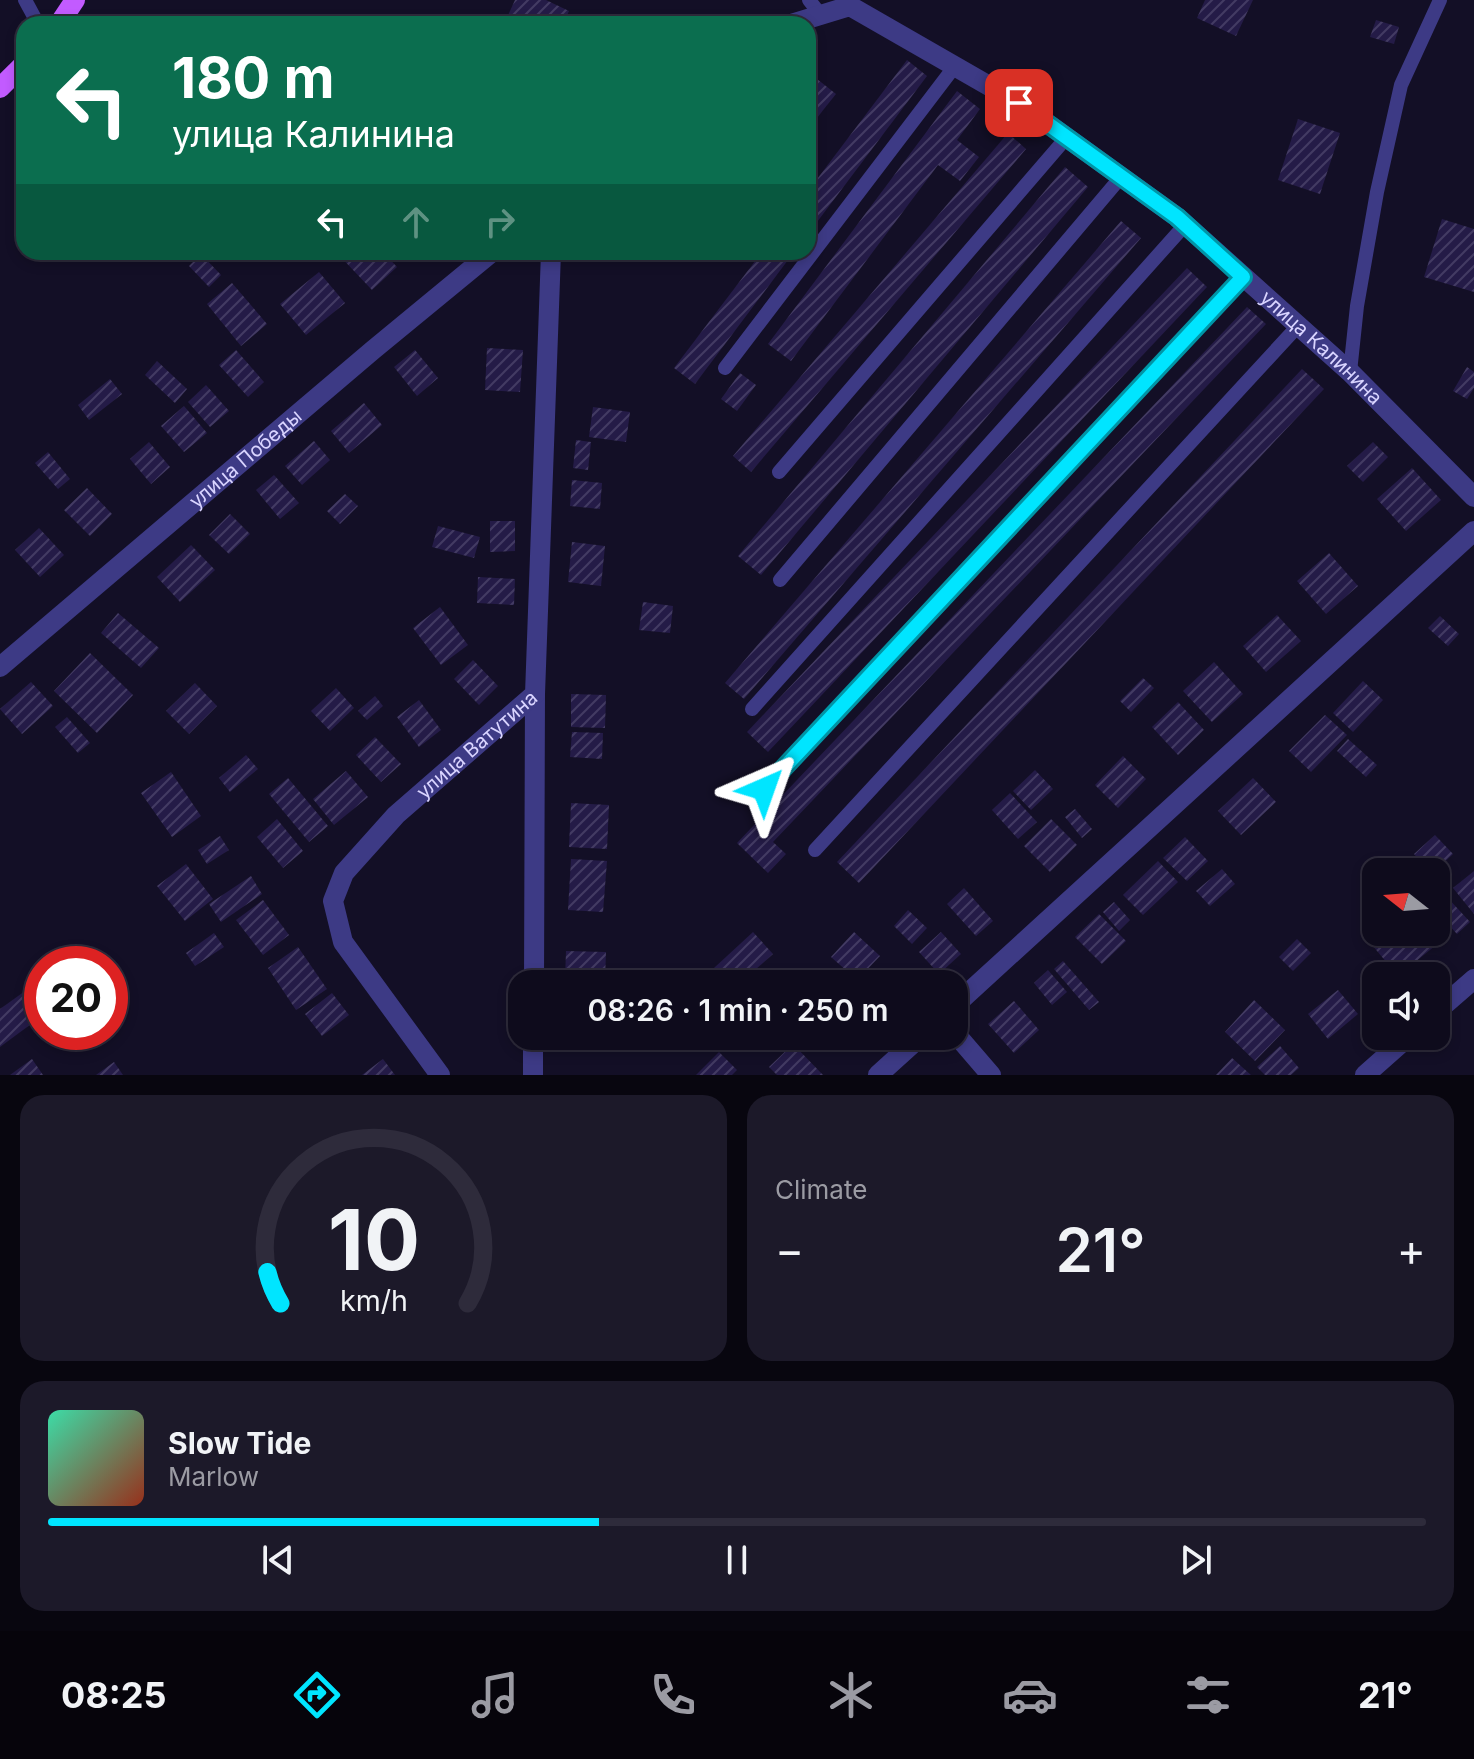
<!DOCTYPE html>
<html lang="en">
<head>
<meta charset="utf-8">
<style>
	:root { --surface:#0e0b1c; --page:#1c1929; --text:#f1f3f6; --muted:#9b9ba3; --line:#2e2b3b; --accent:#00e5ff }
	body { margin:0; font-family:Inter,sans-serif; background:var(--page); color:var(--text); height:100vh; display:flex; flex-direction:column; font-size:30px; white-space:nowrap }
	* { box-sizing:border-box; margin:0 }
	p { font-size:26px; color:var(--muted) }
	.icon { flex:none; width:44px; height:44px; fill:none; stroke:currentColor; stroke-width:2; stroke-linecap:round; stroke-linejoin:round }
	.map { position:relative; height:1075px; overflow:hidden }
	.drawer { display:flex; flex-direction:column; gap:20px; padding:20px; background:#08060f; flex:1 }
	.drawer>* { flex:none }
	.guide { position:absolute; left:16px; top:16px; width:800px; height:244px; border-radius:24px; box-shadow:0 4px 12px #0003,0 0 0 2px var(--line); background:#0b6e4f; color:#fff; overflow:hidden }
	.needle { width:52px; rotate:287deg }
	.buttons { position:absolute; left:1362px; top:858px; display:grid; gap:16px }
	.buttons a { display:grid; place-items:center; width:88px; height:88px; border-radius:16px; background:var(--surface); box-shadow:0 4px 12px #0003,0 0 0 2px var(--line); font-size:40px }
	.speed { position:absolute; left:24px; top:946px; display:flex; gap:16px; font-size:40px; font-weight:700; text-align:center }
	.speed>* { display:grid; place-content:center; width:104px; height:104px; border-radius:50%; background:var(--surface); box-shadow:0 4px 12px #0003,0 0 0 2px var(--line); line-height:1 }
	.speed .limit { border:12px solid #d22; background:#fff; color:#111 }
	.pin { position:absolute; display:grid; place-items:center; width:68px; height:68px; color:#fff; margin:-34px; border-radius:16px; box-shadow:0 4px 12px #0006 }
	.me { position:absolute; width:88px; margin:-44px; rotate:43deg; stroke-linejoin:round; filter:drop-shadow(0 0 6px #0008) }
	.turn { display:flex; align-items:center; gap:28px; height:168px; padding:0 24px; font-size:36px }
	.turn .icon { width:104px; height:104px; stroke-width:2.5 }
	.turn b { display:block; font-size:56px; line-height:68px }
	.lanes { display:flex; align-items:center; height:76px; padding:0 24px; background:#0003; justify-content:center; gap:40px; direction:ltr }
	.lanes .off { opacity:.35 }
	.big { font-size:60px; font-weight:600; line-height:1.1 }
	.drawer .tile { flex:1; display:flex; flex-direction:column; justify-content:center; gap:12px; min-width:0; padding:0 28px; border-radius:24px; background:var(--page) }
	.drawer .dial { align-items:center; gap:0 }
	.dial svg { height:208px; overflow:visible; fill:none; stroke:var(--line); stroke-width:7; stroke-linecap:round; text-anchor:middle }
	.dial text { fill:var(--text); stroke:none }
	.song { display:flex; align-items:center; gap:24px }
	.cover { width:96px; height:96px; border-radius:12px; background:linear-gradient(135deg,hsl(160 70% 55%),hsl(10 70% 35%)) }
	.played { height:8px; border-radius:4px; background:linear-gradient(90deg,var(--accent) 40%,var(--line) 40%) }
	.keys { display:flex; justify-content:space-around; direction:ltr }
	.heat { display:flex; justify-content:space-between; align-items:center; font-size:44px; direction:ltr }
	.drawer .tiles { flex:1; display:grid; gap:20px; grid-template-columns:1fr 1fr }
	.tile:last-child { grid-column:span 2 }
	.trip { position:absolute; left:508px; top:970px; width:460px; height:80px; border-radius:24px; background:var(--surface); box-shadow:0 4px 12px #0003,0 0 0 2px var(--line); font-weight:600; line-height:80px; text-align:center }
	.menu { display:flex; height:128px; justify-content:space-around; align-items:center; background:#06040b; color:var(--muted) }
	.menu .icon { width:56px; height:56px }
	.menu .current { color:var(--accent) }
	.menu b { font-size:36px; color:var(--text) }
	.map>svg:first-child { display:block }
	.building { fill:url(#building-hatch) }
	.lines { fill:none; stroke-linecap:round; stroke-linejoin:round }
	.service { stroke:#3d3a85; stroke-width:14 }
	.minor { stroke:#3d3a85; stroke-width:20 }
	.primary { stroke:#c25bff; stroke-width:20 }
	.route-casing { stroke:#0095a6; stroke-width:20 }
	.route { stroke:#00e5ff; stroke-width:14 }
	.labels { text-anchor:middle; stroke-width:6; stroke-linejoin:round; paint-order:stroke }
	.street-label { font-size:20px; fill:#d9d4ff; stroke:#130f26 }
</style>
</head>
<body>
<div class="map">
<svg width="1474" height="1075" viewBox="0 0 1474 1075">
	<defs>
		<pattern id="building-hatch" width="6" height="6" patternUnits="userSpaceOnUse" patternTransform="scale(2)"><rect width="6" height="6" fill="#241b47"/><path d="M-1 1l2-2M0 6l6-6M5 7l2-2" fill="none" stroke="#433b63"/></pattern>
	</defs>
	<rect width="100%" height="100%" fill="#130f26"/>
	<g class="building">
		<polygon points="515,0 546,0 569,11 563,24 504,24"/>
		<polygon points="1205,0 1253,0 1236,36 1197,18"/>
		<polygon points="1376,20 1399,27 1394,44 1370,37"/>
		<polygon points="907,60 927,76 808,234 808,191"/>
		<polygon points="812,75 836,94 808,129 808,80"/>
		<polygon points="957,91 980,109 957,140 979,157 960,181 938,165 791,361 768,344"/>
		<polygon points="1298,119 1340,133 1320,194 1278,180"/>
		<polygon points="1008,133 1026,149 751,472 733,456"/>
		<polygon points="1065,167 1088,187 761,575 738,556"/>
		<polygon points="1442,219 1474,229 1474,292 1424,277"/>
		<polygon points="1121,221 1141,238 744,699 725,683"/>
		<polygon points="336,252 383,252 397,267 372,290"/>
		<polygon points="762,252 794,252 695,384 674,368"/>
		<polygon points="201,254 221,275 209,287 189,266"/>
		<polygon points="1187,268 1207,287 768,752 747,732"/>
		<polygon points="319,272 345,303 306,335 280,304"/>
		<polygon points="232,283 267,324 241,346 207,304"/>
		<polygon points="1247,307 1266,324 773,842 786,854 768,873 737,843"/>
		<polygon points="487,348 523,350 520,392 485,390"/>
		<polygon points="236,350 264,382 248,397 219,365"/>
		<polygon points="415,350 438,378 417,396 394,367"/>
		<polygon points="157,361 187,389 175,403 145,375"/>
		<polygon points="1467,367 1474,372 1474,388 1467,399 1453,391"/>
		<polygon points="1302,369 1324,389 859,883 837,862"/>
		<polygon points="740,373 756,385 737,411 721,399"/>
		<polygon points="110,379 122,394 89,420 78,405"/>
		<polygon points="206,385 229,411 210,427 188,402"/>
		<polygon points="364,403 382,425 349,453 331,431"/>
		<polygon points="184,406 207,433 184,452 161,426"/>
		<polygon points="593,407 630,412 626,442 589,437"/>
		<polygon points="576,440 591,442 588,470 573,468"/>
		<polygon points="314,441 330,460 302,485 285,466"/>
		<polygon points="149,442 170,467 151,484 130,459"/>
		<polygon points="1373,442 1388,457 1363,482 1347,466"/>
		<polygon points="48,452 70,479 58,489 35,463"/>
		<polygon points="1412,468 1441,500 1406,531 1377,499"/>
		<polygon points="274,475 299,503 280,519 256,490"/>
		<polygon points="572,480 602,483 600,509 570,506"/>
		<polygon points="87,488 112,514 90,536 64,510"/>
		<polygon points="345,494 358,506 340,524 327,511"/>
		<polygon points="230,514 250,534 229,554 209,535"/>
		<polygon points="490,521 515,521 515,551 490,552"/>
		<polygon points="438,526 480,537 474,558 432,547"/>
		<polygon points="39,528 64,555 40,577 15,550"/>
		<polygon points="572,542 605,546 601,586 568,582"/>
		<polygon points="191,545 215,570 180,602 157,577"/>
		<polygon points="1329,553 1358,586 1326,614 1297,581"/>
		<polygon points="478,577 515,579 514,605 477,603"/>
		<polygon points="643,602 673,606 670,633 639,630"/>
		<polygon points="440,607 468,645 441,665 413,628"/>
		<polygon points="118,613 159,648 141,668 101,633"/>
		<polygon points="1277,615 1301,641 1266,672 1243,646"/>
		<polygon points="1440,616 1459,634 1448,646 1428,628"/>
		<polygon points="90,653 133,695 97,733 54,691"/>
		<polygon points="473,660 498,686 479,705 454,679"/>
		<polygon points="1214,662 1243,694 1212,722 1183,691"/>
		<polygon points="1143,678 1154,688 1131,712 1120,701"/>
		<polygon points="1363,681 1383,700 1353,732 1333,713"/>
		<polygon points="31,682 53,706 22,734 0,709"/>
		<polygon points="195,683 217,706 189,734 166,711"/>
		<polygon points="336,688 354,708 330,731 311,711"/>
		<polygon points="571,694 606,695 605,728 571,727"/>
		<polygon points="375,696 383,706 367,720 358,711"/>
		<polygon points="419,700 441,730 419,747 397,717"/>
		<polygon points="1178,702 1204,730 1178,755 1152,727"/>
		<polygon points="1325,715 1347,735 1311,772 1289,751"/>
		<polygon points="67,717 90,743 78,753 55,727"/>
		<polygon points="572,732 603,733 602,759 570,757"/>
		<polygon points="375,737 401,764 381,782 356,755"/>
		<polygon points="1348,739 1377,765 1366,777 1337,751"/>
		<polygon points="246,755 258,769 230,792 219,778"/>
		<polygon points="1123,756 1146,779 1118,808 1095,785"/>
		<polygon points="1035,770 1053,789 1031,810 1013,791"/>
		<polygon points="346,771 368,797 334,825 313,799"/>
		<polygon points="171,772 201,816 172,837 141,793"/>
		<polygon points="288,778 328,826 309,842 269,794"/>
		<polygon points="1253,778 1276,802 1241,835 1218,811"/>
		<polygon points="1010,793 1037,822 1018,839 992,810"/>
		<polygon points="571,803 609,805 607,849 569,847"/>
		<polygon points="1075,809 1092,829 1082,838 1065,817"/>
		<polygon points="277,819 303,851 283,868 257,837"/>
		<polygon points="1051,819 1077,845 1050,872 1024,846"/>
		<polygon points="1435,835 1453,854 1434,872 1430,872 1414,854"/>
		<polygon points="220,836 229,850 207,864 198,850"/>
		<polygon points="1185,837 1208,861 1187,881 1163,858"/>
		<polygon points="571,859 607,861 603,912 568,910"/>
		<polygon points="1158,861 1178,882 1143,915 1123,895"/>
		<polygon points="186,864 213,899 185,921 157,886"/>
		<polygon points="1222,869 1235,884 1210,906 1196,891"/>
		<polygon points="1474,871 1474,914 1453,888"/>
		<polygon points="251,876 262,894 221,922 209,904"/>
		<polygon points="1436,885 1470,922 1457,934 1436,911"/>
		<polygon points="964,888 993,921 976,936 947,904"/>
		<polygon points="263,900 289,935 263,955 236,920"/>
		<polygon points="1114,902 1130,920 1119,931 1103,912"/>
		<polygon points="908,910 927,928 912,944 894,926"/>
		<polygon points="1099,914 1126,941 1102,964 1075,937"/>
		<polygon points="753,932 773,954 739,984 728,984 714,968"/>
		<polygon points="854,932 880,956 857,980 831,957"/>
		<polygon points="941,932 961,954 939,974 919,952"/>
		<polygon points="1376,932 1434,932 1441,941 1398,976 1367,939"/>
		<polygon points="214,933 224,947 195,966 186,953"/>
		<polygon points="1297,939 1311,953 1293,971 1279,957"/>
		<polygon points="298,947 327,989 296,1010 268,968"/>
		<polygon points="566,951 606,952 605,980 565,980"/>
		<polygon points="1063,961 1099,1002 1089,1010 1054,969"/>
		<polygon points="1048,970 1067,992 1052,1005 1034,983"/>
		<polygon points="32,986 42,1000 42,1016 0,1047 0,1009"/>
		<polygon points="1338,990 1358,1014 1328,1039 1308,1014"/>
		<polygon points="332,993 349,1015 322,1036 305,1014"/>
		<polygon points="1254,1000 1285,1030 1255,1061 1225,1032"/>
		<polygon points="1014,1001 1039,1030 1014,1053 988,1024"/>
		<polygon points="565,1036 596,1036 596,1050 564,1049"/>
		<polygon points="793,1044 823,1075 777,1075 769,1067"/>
		<polygon points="1280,1046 1299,1068 1291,1075 1265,1075 1257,1067"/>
		<polygon points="719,1052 737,1070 732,1075 696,1075"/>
		<polygon points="1232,1058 1251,1075 1216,1075"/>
		<polygon points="32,1059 43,1075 10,1075"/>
		<polygon points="383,1059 395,1075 362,1075"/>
		<polygon points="114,1062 123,1075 96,1075"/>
	</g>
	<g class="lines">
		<g class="service">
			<polyline points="25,0 38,24"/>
			<polyline points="809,0 820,14"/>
			<polyline points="725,368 955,66"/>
			<polyline points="1350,372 1357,306 1377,192 1401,85 1440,0"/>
			<polyline points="779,472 1067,137"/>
			<polyline points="780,580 1121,177"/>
			<polyline points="752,709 1185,225"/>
			<polyline points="764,789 1243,277"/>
			<polyline points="815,850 1298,326"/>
		</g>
		<g class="minor">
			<path id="s1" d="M791 24 850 6 1019 103 1177 217 1350 372 1474 497"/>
			<path id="s2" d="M0 667 373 350 492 252"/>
			<polyline points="534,984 535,694"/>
			<polyline points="954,1006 1474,531"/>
			<polyline points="1436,1012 1474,979"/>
			<polyline points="954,1032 991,1075"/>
			<path id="s3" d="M440 1075 343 942 333 901 344 873 396 815 535 694 551 252"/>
			<polyline points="533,1075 533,1036"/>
			<polyline points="878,1075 921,1036"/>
			<polyline points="1365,1075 1409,1036"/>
		</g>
		<g class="primary">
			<polyline points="59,24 75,0"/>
			<polyline points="0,88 24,64"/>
		</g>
	</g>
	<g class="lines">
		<defs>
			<polyline id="route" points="764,789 1243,277 1177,217 1019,103"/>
		</defs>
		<use href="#route" class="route-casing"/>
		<use href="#route" class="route"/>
	</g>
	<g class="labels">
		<g class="street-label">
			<text dy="7" stroke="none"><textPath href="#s1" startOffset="646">улица Калинина</textPath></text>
			<text dy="7" stroke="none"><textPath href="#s2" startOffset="322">улица Победы</textPath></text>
			<text dy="7" stroke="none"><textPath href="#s3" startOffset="422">улица Ватутина</textPath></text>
		</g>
	</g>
</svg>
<div class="buttons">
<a><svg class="needle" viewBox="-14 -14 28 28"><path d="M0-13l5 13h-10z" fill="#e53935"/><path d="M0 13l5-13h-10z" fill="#9b9ba3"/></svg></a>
<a><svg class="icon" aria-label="sound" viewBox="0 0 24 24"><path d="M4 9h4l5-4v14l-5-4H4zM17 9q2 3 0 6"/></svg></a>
</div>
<div class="speed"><div class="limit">20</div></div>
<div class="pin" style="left:1019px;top:103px;background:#d93025"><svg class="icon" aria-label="arrive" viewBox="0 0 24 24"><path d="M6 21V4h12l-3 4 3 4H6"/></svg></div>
<svg class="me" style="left:764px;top:789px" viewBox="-20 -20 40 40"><path d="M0-17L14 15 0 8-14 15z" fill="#00e5ff" stroke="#fff" stroke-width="4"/></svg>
<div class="trip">08:26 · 1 min · 250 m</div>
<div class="guide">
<div class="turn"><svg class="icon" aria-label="left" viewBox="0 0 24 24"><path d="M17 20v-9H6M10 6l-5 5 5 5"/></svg><div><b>180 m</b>улица Калинина</div></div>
<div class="lanes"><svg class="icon" aria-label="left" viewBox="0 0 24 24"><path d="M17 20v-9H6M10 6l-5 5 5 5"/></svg><svg class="icon off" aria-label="ahead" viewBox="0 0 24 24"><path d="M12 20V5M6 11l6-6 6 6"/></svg><svg class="icon off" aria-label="right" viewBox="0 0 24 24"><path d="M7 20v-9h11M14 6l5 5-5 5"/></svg></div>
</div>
</div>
<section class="drawer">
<div class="tiles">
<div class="tile dial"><svg viewBox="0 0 100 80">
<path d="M14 69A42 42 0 1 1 86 69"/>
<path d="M14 69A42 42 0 0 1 9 57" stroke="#00e5ff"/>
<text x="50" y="56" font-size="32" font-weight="700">10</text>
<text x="50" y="72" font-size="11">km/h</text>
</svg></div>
<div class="tile"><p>Climate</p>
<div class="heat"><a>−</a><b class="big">21°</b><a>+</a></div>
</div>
<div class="tile">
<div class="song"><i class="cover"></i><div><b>Slow Tide</b><p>Marlow</p></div></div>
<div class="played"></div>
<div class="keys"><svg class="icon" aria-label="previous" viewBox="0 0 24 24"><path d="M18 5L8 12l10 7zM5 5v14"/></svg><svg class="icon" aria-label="pause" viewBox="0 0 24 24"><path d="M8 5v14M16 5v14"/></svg><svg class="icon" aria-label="next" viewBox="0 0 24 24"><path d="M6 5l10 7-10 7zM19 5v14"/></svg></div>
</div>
</div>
</section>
<nav class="menu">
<b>08:25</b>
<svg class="icon current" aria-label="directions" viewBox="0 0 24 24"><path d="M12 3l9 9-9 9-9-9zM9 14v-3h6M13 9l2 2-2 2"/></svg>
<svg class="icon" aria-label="music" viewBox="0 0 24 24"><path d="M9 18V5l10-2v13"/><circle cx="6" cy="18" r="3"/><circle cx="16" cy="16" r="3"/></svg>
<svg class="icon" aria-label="phone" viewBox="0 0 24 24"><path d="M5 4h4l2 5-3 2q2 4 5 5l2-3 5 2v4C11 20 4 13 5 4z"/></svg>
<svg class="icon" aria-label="climate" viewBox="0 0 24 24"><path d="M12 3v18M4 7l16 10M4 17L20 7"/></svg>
<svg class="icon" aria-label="car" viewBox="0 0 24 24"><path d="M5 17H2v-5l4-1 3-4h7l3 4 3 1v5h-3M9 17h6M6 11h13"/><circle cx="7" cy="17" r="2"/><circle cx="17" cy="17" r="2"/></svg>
<svg class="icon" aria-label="filters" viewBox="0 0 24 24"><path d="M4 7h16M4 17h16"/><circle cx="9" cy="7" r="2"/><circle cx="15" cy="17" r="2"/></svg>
<b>21°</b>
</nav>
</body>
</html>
